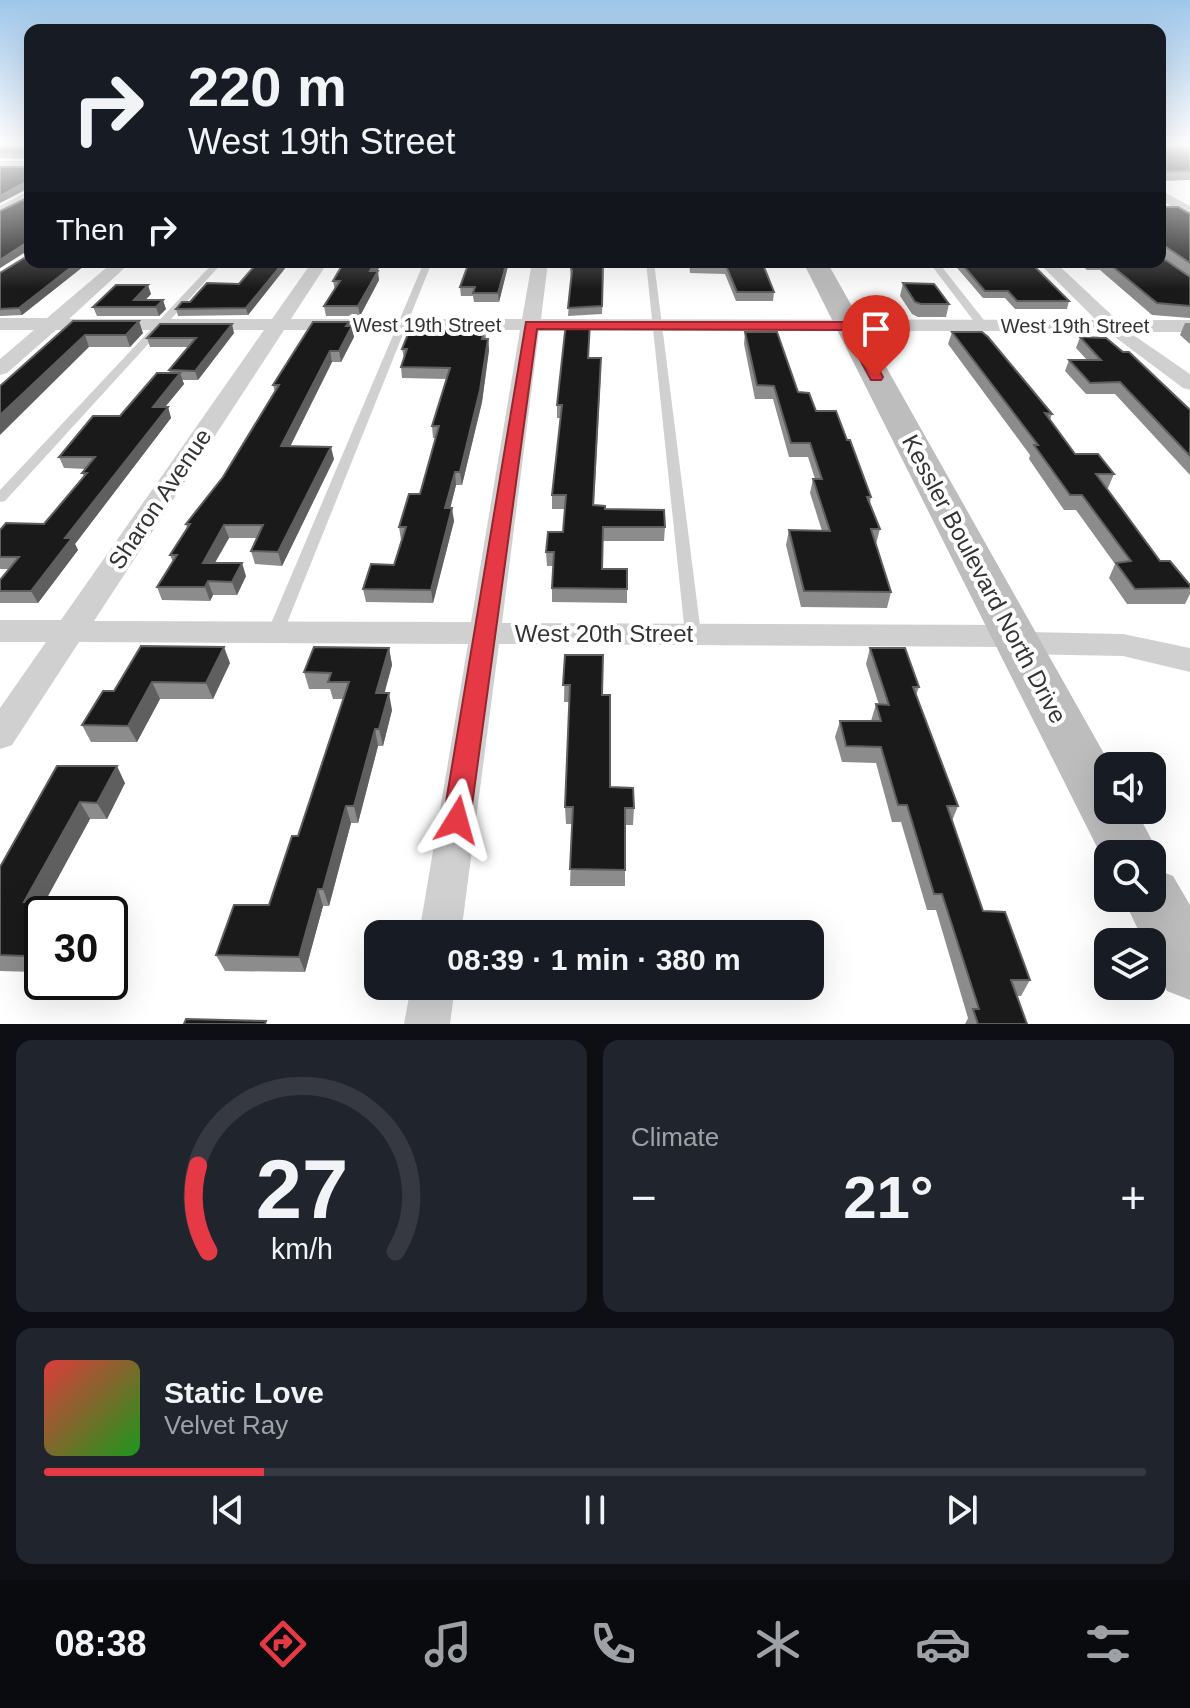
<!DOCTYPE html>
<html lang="en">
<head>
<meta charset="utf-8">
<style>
	:root { --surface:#171b24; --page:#20242c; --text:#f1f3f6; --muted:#9ea1a6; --line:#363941; --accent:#e63946 }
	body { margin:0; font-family:Helvetica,sans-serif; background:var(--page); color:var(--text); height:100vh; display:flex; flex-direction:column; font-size:30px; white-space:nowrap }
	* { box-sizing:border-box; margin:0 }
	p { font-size:26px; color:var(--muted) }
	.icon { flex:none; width:44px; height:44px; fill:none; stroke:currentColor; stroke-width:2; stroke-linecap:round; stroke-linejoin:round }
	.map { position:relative; height:1024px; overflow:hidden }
	.sheet { display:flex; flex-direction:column; gap:16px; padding:16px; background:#0d0f14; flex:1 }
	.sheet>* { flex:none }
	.guide { position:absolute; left:24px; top:24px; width:1142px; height:244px; border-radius:16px; box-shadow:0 8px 32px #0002; background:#171b24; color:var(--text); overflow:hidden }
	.controls { position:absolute; left:1094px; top:752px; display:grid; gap:16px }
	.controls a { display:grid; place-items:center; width:72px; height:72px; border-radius:16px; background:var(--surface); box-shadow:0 8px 32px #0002; font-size:40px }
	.speed { position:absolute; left:24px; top:896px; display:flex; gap:16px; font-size:40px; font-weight:700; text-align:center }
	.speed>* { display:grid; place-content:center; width:104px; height:104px; border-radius:50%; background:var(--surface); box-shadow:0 8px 32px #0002; line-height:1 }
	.speed .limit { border:4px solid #111; border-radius:12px; background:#fff; color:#111 }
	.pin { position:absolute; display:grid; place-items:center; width:68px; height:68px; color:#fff; margin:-82px -34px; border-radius:50% 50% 50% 0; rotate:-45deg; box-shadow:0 0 8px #0007 }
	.pin .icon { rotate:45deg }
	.me { position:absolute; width:88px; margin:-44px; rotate:8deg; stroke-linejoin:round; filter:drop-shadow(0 0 6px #0008) }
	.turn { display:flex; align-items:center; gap:28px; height:168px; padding:0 32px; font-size:36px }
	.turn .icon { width:104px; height:104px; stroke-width:2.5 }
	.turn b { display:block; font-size:56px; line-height:68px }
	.then { display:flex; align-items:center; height:76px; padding:0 32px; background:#0003; gap:16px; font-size:30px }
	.big { font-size:60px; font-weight:700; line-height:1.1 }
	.sheet .widget { flex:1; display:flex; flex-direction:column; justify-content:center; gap:12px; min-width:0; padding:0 28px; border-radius:16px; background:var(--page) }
	.sheet .dial { align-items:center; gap:0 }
	.dial svg { height:208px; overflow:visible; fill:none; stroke:var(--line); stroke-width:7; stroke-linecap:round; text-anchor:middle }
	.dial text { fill:var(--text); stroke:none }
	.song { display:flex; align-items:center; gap:24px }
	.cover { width:96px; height:96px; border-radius:12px; background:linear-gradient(135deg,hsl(0 70% 55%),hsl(120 70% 35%)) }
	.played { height:8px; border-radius:4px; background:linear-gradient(90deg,var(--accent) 20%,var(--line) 20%) }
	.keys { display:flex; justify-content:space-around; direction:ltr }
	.heat { display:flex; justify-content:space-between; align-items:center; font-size:44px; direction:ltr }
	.sheet .tiles { flex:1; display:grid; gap:16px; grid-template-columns:1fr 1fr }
	.widget:last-child { grid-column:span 2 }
	.trip { position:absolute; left:364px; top:920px; width:460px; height:80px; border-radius:16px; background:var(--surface); box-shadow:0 8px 32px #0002; font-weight:700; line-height:80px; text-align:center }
	.tab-bar { display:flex; height:128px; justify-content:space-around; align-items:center; background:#090b0e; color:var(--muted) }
	.tab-bar .icon { width:56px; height:56px }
	.tab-bar .active { color:var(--accent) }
	.tab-bar b { font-size:36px; color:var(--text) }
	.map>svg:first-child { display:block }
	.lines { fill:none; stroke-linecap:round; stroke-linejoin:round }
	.lane { fill:#d0d0d0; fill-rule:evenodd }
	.street { fill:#d0d0d0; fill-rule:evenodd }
	.secondary { fill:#bdbdbd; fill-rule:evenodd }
	.wall { fill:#8c8c8c }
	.shaded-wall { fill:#5f5f5f }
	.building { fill:#1a1a1a; stroke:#5f5f5f; stroke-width:2 }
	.route { fill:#e63946; stroke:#96252e; stroke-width:2 }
	.labels { text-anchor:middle; stroke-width:8; stroke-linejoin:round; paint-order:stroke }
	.far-street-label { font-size:20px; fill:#333; stroke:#fff }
	.street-label { font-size:24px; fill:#333; stroke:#fff }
</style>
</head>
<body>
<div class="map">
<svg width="1190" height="1024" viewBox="0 0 1190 1024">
	<rect width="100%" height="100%" fill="#fff"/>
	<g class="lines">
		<g class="lane">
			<polygon points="214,262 223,262 5,501 0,502 0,490"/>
			<polygon points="424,262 432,262 283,633 281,637 269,637 267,633"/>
			<polygon points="646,262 654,262 701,634 699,638 687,638 685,634"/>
			<polygon points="929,262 938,262 987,324 987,328 979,328"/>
		</g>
		<g class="street">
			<rect x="0" y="161" width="30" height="8"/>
			<polygon points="30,190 30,200 0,216 0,206"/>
			<polygon points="1160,190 1190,206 1190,216 1160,200"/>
			<path d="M113 262H131L69 319H272L312 262H328L291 319H522L532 262H548L541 319 1096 320 1038 262H1055L1117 320H1190V332H1129L1190 374V390L1183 388 1107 331H539L502 623 1015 625 1028 632 1123 634 1190 648V672L1123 656 1018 654 1005 647 499 644 461 934H419L468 644 79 642 12 745 0 749V708L46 642H0V620H61L264 330H56L7 373 0 375V359L34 330H0V318H47ZM284 330H520L471 622 94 621Z"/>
			<polygon points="411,986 455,986 450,1024 404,1024"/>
		</g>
		<polygon class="secondary" points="803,262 827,262 1111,766 1108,766 1108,810 1136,810 1159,854 1153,868 1173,876 1190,905 1190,1000 1167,991 1152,959 1152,942 1144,942 1123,898 1152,898 1152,854 1108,854 1108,869"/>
	</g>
	<g class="wall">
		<polygon points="0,145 30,145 30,159 0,158"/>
		<polygon points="1160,145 1190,145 1190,180 1160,181"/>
		<polygon points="30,165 30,262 89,262 22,315 0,316 0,273 29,255 29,250 0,268 0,211 29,197 30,188 0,203"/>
		<polygon points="1160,207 1190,214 1190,318 1152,315 1100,270 1087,270 1078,262 1160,262"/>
		<polygon points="258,262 290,262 248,315 178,316 176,309 190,302 239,284"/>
		<polygon points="344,262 383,262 377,271 379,280 360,316 326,316 324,306 335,290 333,281"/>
		<polygon points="469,262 509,262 499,302 474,302 473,296 461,296 460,287"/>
		<polygon points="569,262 604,262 602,314 568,316 571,277"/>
		<polygon points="689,262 762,262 774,292 773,301 736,301 725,274 690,273"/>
		<polygon points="952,262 1030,262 1069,301 1067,309 1015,309 1005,298 983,298"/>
		<polygon points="903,283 949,304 946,317 918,317 912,314 900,296"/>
		<polygon points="151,294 145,300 166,309 159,316 97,316 93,307"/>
		<polygon points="73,321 143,333 130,347 89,347"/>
		<polygon points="349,322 354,337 341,362 332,362 290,446 334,459 282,566 255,564 251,551 257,538 229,538 215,563 246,576 237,595 213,595 210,601 162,600 157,587 173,562 170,555 187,528 186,524 223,477 275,392 273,385"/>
		<polygon points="590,323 588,358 601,370 594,505 665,527 664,541 603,541 602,569 627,569 627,603 552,602 552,588 553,566 547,566 546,552 563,532 565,509 552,509 552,495 561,418 557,418 557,405"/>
		<polygon points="1185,323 1190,323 1190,344 1180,335"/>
		<polygon points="485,326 486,339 488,339 489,350 482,402 462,485 456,485 450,508 454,521 433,603 366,602 363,589 394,565 401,540 399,527 420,494 436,438 433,438 432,426 446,379 402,378 401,367 404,358 402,349"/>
		<polygon points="745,332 816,411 871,497 870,503 880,529 876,544 891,592 887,608 801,607 786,545 789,530 822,531 810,493 813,479 815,479 808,457 789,457 773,399 755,399 744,344"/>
		<polygon points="952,332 1052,414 1050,420 1075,454 1114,474 1108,488 1106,488 1160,561 1190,585 1190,594 1185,604 1127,604 1109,578 1115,564 1076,510 1064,510 1029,459 1030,455 948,344"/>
		<polygon points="234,333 198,380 182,380 184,384 165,407 168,407 171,418 75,544 78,550 38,603 0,603 0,580 9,569 0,569 0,530 44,524 84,476 82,473 86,469 64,468 59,457 120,416 170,373 169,370 189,347 150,347 147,338"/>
		<polygon points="1080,337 1190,410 1190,475 1115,394 1086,394 1065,371 1069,360 1087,360 1076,348"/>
		<polygon points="389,648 392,665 384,693 392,710 383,746 378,746 358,823 351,823 329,906 323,906 305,972 225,971 216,955 269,905 298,836 344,699 333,699 330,689 309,689 304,672"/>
		<polygon points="870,648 919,687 916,695 958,806 952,821 983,911 1030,980 1021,996 1017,996 1027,1024 965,1024 968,1018 936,910 927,910 901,822 892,822 876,763 842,762 835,737 840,721 871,721 876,704 879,705 866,664"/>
		<polygon points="565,655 602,695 610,787 634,808 633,825 625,825 625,886 570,886 572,824 566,824 565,807 570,702 564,702"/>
		<polygon points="230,663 213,699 160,699 137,742 91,742 82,725 114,691"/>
		<polygon points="57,766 125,783 107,819 90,819 44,903 36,972 0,971 0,867"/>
		<polygon points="571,986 624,986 623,1000 571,999"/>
	</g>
	<g class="shaded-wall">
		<polygon points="26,182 29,187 0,203 0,196"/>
		<polygon points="26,243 28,250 0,268 0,260"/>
		<polygon points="1166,247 1162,258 1160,258 1160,248"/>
		<polygon points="78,262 89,262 22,315 19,308"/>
		<polygon points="284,262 290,262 248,315 246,308"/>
		<polygon points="376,262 383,262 371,280 370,271"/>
		<polygon points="507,262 509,262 499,302 498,293"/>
		<polygon points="378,271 379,280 360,316 358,306"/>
		<polygon points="148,285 151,294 139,307 134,300"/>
		<polygon points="163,300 166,309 159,316 156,307"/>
		<polygon points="139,321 143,333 130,347 126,335"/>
		<polygon points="349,322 350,330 352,326 354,337 341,362 339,351"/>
		<polygon points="232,324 234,333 198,380 195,371"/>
		<polygon points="85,335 89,347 0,435 0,415"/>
		<polygon points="488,339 489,350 482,402 462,485 460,472"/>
		<polygon points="330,351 332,362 284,459 281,446"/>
		<polygon points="180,373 184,384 156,418 153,407"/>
		<polygon points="168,407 171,418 75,544 78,550 38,603 31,591 65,538"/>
		<polygon points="331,447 334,459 282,566 278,552"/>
		<polygon points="455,472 456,485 447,521 445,508"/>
		<polygon points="452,508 454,521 433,603 431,590"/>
		<polygon points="224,525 229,538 207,576 203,563"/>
		<polygon points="242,563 246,576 237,595 232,582"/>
		<polygon points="208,581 213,595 210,601 205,587"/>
		<polygon points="224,647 230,663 213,699 206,683"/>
		<polygon points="389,648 392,665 380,710 376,693"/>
		<polygon points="152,682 160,699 137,742 128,726"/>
		<polygon points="389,693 392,710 383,746 379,729"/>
		<polygon points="375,729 378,746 358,823 354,806"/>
		<polygon points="117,766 125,783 107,819 97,803"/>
		<polygon points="80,802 90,819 36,918 24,902"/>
		<polygon points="346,806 351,823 329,906 323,889"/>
		<polygon points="318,889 323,906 305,972 299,957"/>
		<polygon points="52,903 60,914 46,914"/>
		<polygon points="42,922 42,960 36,972 24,956"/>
	</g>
	<g class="building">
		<polygon points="0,145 30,145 30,154 0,153"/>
		<polygon points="1160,145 1190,145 1190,171 1160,172"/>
		<polygon points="30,165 30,182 26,182 0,196 0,167 28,167"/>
		<polygon points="30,185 30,262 78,262 19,308 0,309 0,273 29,255 30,244 26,243 0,260 0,211 29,197"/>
		<polygon points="1160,207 1178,207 1190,214 1190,263 1166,247 1160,248"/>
		<polygon points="1160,256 1190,277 1190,306 1157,303 1107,262 1160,262"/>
		<polygon points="258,262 284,262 246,308 176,309 182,302 190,302 207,283 239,284"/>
		<polygon points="344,262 376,262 370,271 378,271 358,306 324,306 340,281 333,281"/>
		<polygon points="469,262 507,262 498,293 473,293 475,287 460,287"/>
		<polygon points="569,262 603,262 602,306 568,308 572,271"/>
		<polygon points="691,262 762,262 774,292 737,292 726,266 691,265"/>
		<polygon points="960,262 1030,262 1069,301 1017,301 1008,291 985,291"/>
		<polygon points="903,283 934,284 949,304 921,304 915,302"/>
		<polygon points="116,285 148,285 134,300 163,300 156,307 93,307"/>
		<polygon points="73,321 139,321 126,335 85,335 0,415 0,386"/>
		<polygon points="313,322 349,322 346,326 352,326 339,351 330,351 281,446 331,447 278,552 251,551 263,525 224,525 203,563 242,563 232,582 208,581 205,587 157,587 177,555 170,555 190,524 186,524 223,477 279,385 273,385"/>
		<polygon points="566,323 590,323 588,358 601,358 593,505 605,506 605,509 664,510 665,527 603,527 602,569 627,569 627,589 552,588 554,552 546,552 548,532 563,532 566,495 552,495 562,405 557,405"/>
		<polygon points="160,324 232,324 195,371 169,370 196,338 147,338"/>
		<polygon points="485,326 482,339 488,339 480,390 460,472 455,472 445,508 452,508 431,590 363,589 371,564 394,565 406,527 399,527 409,494 420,494 439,426 432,426 450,368 401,367 407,349 402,349 410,329"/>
		<polygon points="745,332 777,332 798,392 809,393 816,411 836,411 847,440 850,440 871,497 867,497 880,529 871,529 891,592 804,591 789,530 830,531 813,479 822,479 810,443 791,443 774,386 757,385"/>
		<polygon points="952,332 982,332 988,337 1052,414 1045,413 1075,454 1098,454 1114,474 1096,474 1160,561 1170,561 1190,585 1190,588 1135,589 1116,563 1131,561 1082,495 1070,495 1034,445 1038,445"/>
		<polygon points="1080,337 1106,338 1123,352 1129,352 1190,410 1190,456 1120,382 1090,383 1069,360 1101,360"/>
		<polygon points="157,373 180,373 153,407 168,407 65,538 72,538 31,591 0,591 0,580 19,557 0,557 0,530 6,523 44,524 87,473 82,473 95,457 59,457 93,416 120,416"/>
		<polygon points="141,646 224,647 206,683 152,682 128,726 82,725 103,691 114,691"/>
		<polygon points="314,647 389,648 376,693 389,693 379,729 375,729 354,806 346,806 323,889 318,889 299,957 216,955 234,905 269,905 292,836 298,836 349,682 328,682 331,673 304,672"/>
		<polygon points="870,648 905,648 919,687 913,687 958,806 947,806 983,911 1005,912 1030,980 1011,980 1027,1024 978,1024 973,1009 979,1009 942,894 934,894 907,805 898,805 881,747 846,746 840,721 881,721 876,704 889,705"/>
		<polygon points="565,655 603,655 602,695 610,695 610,787 633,788 634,808 625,808 625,870 570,869 573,807 565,807 570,685 563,685"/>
		<polygon points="57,766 117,766 97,803 80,802 24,902 52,903 46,914 42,914 42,922 24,956 0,955 0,867"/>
		<polygon points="573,926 623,927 624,934 573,934"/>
		<polygon points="186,1019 266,1021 265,1024 184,1024"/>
	</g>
	<linearGradient id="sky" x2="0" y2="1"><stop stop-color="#9ec6ea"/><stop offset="0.5" stop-color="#fff"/><stop offset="1" stop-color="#fff" stop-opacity="0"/></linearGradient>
	<rect width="1190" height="289" fill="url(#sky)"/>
	<polygon class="route" points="526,322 848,322 855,326 883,377 881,380 871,380 844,330 537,329 470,820 466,828 457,832 447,828 443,820"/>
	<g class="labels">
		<g class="far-street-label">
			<text x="427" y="332">West 19th Street</text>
			<text x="1075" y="333">West 19th Street</text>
		</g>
		<g class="street-label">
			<text transform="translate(160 499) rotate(-56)" y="8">Sharon Avenue</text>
			<text transform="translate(984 579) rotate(62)" y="8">Kessler Boulevard North Drive</text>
			<text x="604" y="642">West 20th Street</text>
		</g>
	</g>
</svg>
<div class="controls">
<a><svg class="icon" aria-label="sound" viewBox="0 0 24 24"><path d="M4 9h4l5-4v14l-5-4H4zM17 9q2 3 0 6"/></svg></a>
<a><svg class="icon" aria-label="search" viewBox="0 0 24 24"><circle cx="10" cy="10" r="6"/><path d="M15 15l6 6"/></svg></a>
<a><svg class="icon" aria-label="layers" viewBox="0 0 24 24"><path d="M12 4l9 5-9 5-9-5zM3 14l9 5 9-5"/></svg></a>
</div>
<div class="speed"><div class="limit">30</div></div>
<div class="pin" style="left:876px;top:377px;background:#d93025"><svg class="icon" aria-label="arrive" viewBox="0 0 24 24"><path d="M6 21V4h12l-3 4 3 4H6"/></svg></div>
<svg class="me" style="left:457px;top:820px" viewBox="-20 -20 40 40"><path d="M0-17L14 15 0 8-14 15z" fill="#e63946" stroke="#fff" stroke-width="4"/></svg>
<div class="trip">08:39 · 1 min · 380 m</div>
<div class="guide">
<div class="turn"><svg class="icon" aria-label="right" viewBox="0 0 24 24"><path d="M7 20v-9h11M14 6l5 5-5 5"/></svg><div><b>220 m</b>West 19th Street</div></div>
<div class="then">Then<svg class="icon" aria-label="right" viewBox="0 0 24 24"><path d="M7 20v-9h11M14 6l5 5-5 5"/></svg></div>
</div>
</div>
<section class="sheet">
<div class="tiles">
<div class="widget dial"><svg viewBox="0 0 100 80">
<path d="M14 69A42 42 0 1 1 86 69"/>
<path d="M14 69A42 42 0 0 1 10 36" stroke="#e63946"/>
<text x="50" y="56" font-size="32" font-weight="700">27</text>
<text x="50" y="72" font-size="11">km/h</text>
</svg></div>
<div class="widget"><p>Climate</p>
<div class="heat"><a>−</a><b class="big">21°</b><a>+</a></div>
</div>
<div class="widget">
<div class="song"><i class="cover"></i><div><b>Static Love</b><p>Velvet Ray</p></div></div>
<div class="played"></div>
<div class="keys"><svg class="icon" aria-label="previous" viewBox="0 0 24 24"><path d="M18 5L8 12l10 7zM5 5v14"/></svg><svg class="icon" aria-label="pause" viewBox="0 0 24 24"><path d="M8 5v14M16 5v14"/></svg><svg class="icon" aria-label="next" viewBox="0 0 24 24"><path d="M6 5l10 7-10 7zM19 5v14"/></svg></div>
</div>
</div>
</section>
<nav class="tab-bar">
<b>08:38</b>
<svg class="icon active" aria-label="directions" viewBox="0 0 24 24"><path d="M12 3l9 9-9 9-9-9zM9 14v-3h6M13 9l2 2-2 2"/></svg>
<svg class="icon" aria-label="music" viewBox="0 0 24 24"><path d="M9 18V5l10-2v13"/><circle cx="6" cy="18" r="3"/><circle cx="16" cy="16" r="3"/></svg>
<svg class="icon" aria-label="phone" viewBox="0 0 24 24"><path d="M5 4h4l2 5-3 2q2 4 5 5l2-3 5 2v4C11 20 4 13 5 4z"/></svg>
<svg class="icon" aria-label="climate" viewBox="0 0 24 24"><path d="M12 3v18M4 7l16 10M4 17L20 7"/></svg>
<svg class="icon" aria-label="car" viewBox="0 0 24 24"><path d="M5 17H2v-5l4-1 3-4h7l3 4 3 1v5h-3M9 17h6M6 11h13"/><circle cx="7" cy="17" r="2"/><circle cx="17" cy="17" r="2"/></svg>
<svg class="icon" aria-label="filters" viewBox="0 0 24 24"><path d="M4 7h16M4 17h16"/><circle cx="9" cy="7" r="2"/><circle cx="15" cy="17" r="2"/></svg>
</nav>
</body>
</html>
